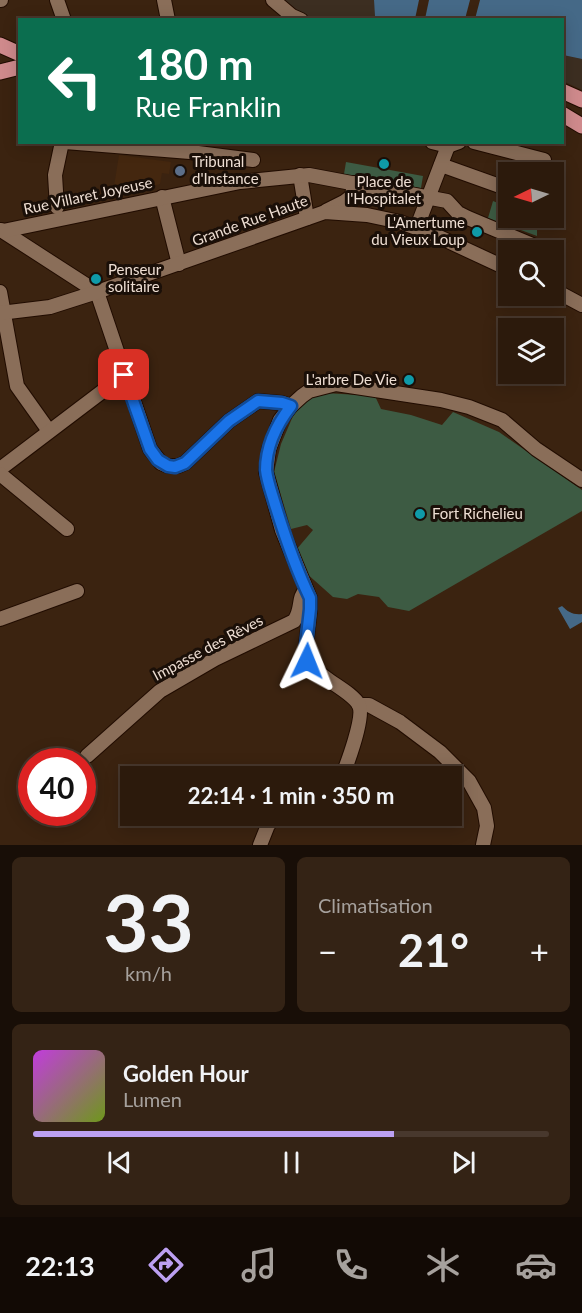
<!DOCTYPE html>
<html lang="fr">
<head>
<meta charset="utf-8">
<style>
	:root { --surface:#2c1a0c; --page:#342315; --text:#f1f3f6; --muted:#a6a19d; --line:#48382d; --accent:#bca0f2 }
	body { margin:0; font-family:Lato,sans-serif; background:var(--page); color:var(--text); height:100vh; display:flex; flex-direction:column; font-size:22px; white-space:nowrap }
	* { box-sizing:border-box; margin:0 }
	p { font-size:20px; color:var(--muted) }
	.icon { flex:none; width:33px; height:33px; fill:none; stroke:currentColor; stroke-width:2; stroke-linecap:round; stroke-linejoin:round }
	.map { position:relative; height:845px; overflow:hidden }
	.details { display:flex; flex-direction:column; gap:12px; padding:12px; background:#180e07; flex:1 }
	.details>* { flex:none }
	.banner { position:absolute; left:18px; top:18px; width:546px; height:126px; border-radius:0px; box-shadow:0 3px 15px #0003,0 0 0 2px var(--line); background:#0b6e4f; color:#fff; overflow:hidden }
	.needle { width:39px; rotate:265deg }
	.fabs { position:absolute; left:498px; top:162px; display:grid; gap:12px }
	.fabs a { display:grid; place-items:center; width:66px; height:66px; border-radius:0px; background:var(--surface); box-shadow:0 3px 15px #0003,0 0 0 2px var(--line); font-size:30px }
	.speed { position:absolute; left:18px; top:748px; display:flex; gap:12px; font-size:30px; font-weight:700; text-align:center }
	.speed>* { display:grid; place-content:center; width:78px; height:78px; border-radius:50%; background:var(--surface); box-shadow:0 3px 15px #0003,0 0 0 2px var(--line); line-height:1 }
	.speed .limit { border:9px solid #d22; background:#fff; color:#111 }
	.pin { position:absolute; display:grid; place-items:center; width:51px; height:51px; color:#fff; margin:-26px; border-radius:12px; box-shadow:0 3px 9px #0006 }
	.me { position:absolute; width:66px; margin:-33px; rotate:2deg; stroke-linejoin:round; filter:drop-shadow(0 0 4px #0008) }
	.turn { display:flex; align-items:center; gap:21px; height:126px; padding:0 18px; font-size:27px }
	.turn .icon { width:78px; height:78px; stroke-width:2.5 }
	.turn b { display:block; font-size:42px; line-height:51px }
	.big { font-size:45px; font-weight:700; line-height:1.1 }
	.details .widget { flex:1; display:flex; flex-direction:column; justify-content:center; gap:9px; min-width:0; padding:0 21px; border-radius:9px; background:var(--page) }
	.details .dial { align-items:center; gap:0 }
	.dial b { font-size:78px; line-height:1 }
	.song { display:flex; align-items:center; gap:18px }
	.cover { width:72px; height:72px; border-radius:9px; background:linear-gradient(135deg,hsl(290 70% 55%),hsl(80 70% 35%)) }
	.played { height:6px; border-radius:3px; background:linear-gradient(90deg,var(--accent) 70%,var(--line) 70%) }
	.keys { display:flex; justify-content:space-around; direction:ltr }
	.heat { display:flex; justify-content:space-between; align-items:center; font-size:33px; direction:ltr }
	.details .tiles { flex:1; display:grid; gap:12px; grid-template-columns:1fr 1fr }
	.widget:last-child { grid-column:span 2 }
	.trip { position:absolute; left:120px; top:766px; width:342px; height:60px; border-radius:0px; background:var(--surface); box-shadow:0 3px 15px #0003,0 0 0 2px var(--line); font-weight:700; line-height:60px; text-align:center }
	.menu { display:flex; height:96px; justify-content:space-around; align-items:center; background:#120a05; color:var(--muted) }
	.menu .icon { width:42px; height:42px }
	.menu .on { color:var(--accent) }
	.menu b { font-size:27px; color:var(--text) }
	.map>svg:first-child { display:block }
	.industrial { fill:#3c2e21 }
	.built { fill:#44270f }
	.green { fill:#3d5b43 }
	.water { fill:#456987 }
	.lines { fill:none; stroke-linecap:round; stroke-linejoin:round }
	.minor-casing { stroke:#210c00; stroke-width:16 }
	.major-casing { stroke:#210c00; stroke-width:17 }
	.minor { stroke:#8a6e59; stroke-width:14 }
	.major { stroke:#cf8a8c; stroke-width:15 }
	.route-casing { stroke:#114b97; stroke-width:15 }
	.route { stroke:#1a73e8; stroke-width:10 }
	.culture-dot { fill:#0f9aa8; stroke:#1a0f08; stroke-width:2 }
	.service-dot { fill:#5c6f8a; stroke:#1a0f08; stroke-width:2 }
	.labels { text-anchor:middle; stroke-width:6; stroke-linejoin:round; paint-order:stroke }
	.poi-label { font-size:15px; fill:#eeded3; stroke:#1a0f08; text-anchor:start }
	.street-label { font-size:15px; fill:#eeded3; stroke:#1a0f08 }
</style>
</head>
<body>
<div class="map">
<svg width="582" height="845" viewBox="0 0 582 845">
	<rect width="100%" height="100%" fill="#3b2310"/>
	<g class="industrial">
		<polygon points="281,0 374,0 376,15 394,19 313,19 302,15"/>
		<polygon points="563,55 582,59 582,90 563,81"/>
	</g>
	<polygon class="built" points="119,155 171,162 169,174 162,173 160,184 112,199"/>
	<g class="green">
		<polygon points="346,162 423,176 421,188 344,174"/>
		<polygon points="493,201 508,207 508,218 537,218 537,236 488,218"/>
		<polygon points="325,393 375,396 381,409 411,415 442,425 453,412 499,432 582,490 582,511 409,611 388,607 379,597 358,594 347,599 333,597 305,572 296,550 313,530 307,525 291,529 274,472 281,444 293,416 304,400"/>
	</g>
	<g class="water">
		<polygon points="374,0 419,0 415,19 394,19 375,16"/>
		<polygon points="429,0 470,0 465,19 425,19"/>
		<polygon points="480,0 582,0 582,59 563,55 562,20 475,19"/>
		<path d="M562 606C568 612 573 615 582 614V622L570 629 558 608Z"/>
	</g>
	<g class="lines">
		<defs>
			<g id="minor">
				<polyline points="0,0 1,0"/>
				<polyline points="57,0 64,20"/>
				<polyline points="164,0 168,20"/>
				<polyline points="273,0 292,16 301,20"/>
				<polyline points="65,142 190,152 253,160"/>
				<polyline points="432,142 448,146 459,142"/>
				<polyline points="474,142 544,160"/>
				<polyline points="441,165 508,189"/>
				<polyline points="300,175 307,218"/>
				<polyline points="162,197 179,264"/>
				<polyline points="57,207 55,175 62,142"/>
				<polyline points="326,211 344,202 352,196 354,183"/>
				<polyline points="420,219 448,146"/>
				<polyline points="1,230 97,292"/>
				<polyline points="3,231 240,182 309,175 447,201 458,213 468,218 537,247"/>
				<polyline points="554,290 582,305"/>
				<polyline points="0,292 17,386 49,431"/>
				<polyline points="97,292 150,449 161,463 168,466 178,466 185,463 229,421 258,401 282,403 291,406"/>
				<polyline points="0,313 50,307 97,292 325,212 367,215 400,222 435,235 508,269"/>
				<polyline points="0,469 124,375"/>
				<polyline points="0,474 67,529"/>
				<polyline points="0,619 77,591"/>
				<polyline points="359,705 369,705 400,722 440,752 469,781 484,808 487,826 483,845"/>
				<path d="M87 756 160 691 215 659 294 621C303 609 297 598 306 590"/>
				<path d="M342 777C347 764 365 717 359 705 354 695 335 685 326 678 316 671 309 666 305 654L310 610V598L282 530 266 472 269 449 280 420 291 406 302 396 309 391 336 384 441 400 469 407 502 420 536 449 582 480"/>
				<polyline points="260,845 268,825 276,816"/>
			</g>
			<g id="major">
				<polyline points="0,45 20,54"/>
				<polyline points="0,72 20,67"/>
				<polyline points="562,91 582,100"/>
				<polyline points="562,114 582,126"/>
			</g>
		</defs>
		<use href="#minor" class="minor-casing"/>
		<use href="#major" class="major-casing"/>
		<use href="#minor" class="minor"/>
		<use href="#major" class="major"/>
	</g>
	<g class="lines">
		<defs>
			<path id="route" d="M124 375 150 449 158 460 168 466 175 467 185 463 229 421 258 401 282 403 291 406C277 424 266 446 266 470 267 480 271 491 274 501 284 534 295 567 310 598V609L305 654 307 661"/>
		</defs>
		<use href="#route" class="route-casing"/>
		<use href="#route" class="route"/>
	</g>
	<g class="culture-dot">
		<circle cx="384" cy="164" r="6"/>
		<circle cx="477" cy="232" r="6"/>
		<circle cx="96" cy="279" r="6"/>
		<circle cx="409" cy="380" r="6"/>
		<circle cx="420" cy="514" r="6"/>
	</g>
	<circle class="service-dot" cx="180" cy="171" r="6"/>
	<g class="labels">
		<g class="poi-label">
			<text x="192" y="167">Tribunal<tspan x="192" dy="17">d'Instance</tspan></text>
			<text x="384" y="187" text-anchor="middle">Place de<tspan x="384" dy="17">l'Hospitalet</tspan></text>
			<text x="465" y="228" text-anchor="end">L'Amertume<tspan x="465" dy="17">du Vieux Loup</tspan></text>
			<text x="108" y="275">Penseur<tspan x="108" dy="17">solitaire</tspan></text>
			<text x="397" y="385" text-anchor="end">L'arbre De Vie</text>
			<text x="432" y="519">Fort Richelieu</text>
		</g>
		<g class="street-label">
			<text transform="translate(88 196) rotate(-12)" y="5">Rue Villaret Joyeuse</text>
			<text transform="translate(250 221) rotate(-20)" y="5">Grande Rue Haute</text>
			<text transform="translate(208 648) rotate(-28)" y="5">Impasse des Rêves</text>
		</g>
	</g>
</svg>
<div class="fabs">
<a><svg class="needle" viewBox="-14 -14 28 28"><path d="M0-13l5 13h-10z" fill="#e53935"/><path d="M0 13l5-13h-10z" fill="#a6a19d"/></svg></a>
<a><svg class="icon" aria-label="search" viewBox="0 0 24 24"><circle cx="10" cy="10" r="6"/><path d="M15 15l6 6"/></svg></a>
<a><svg class="icon" aria-label="layers" viewBox="0 0 24 24"><path d="M12 4l9 5-9 5-9-5zM3 14l9 5 9-5"/></svg></a>
</div>
<div class="speed"><div class="limit">40</div></div>
<div class="pin" style="left:124px;top:375px;background:#d93025"><svg class="icon" aria-label="arrive" viewBox="0 0 24 24"><path d="M6 21V4h12l-3 4 3 4H6"/></svg></div>
<svg class="me" style="left:307px;top:661px" viewBox="-20 -20 40 40"><path d="M0-17L14 15 0 8-14 15z" fill="#1a73e8" stroke="#fff" stroke-width="4"/></svg>
<div class="trip">22:14 · 1 min · 350 m</div>
<div class="banner">
<div class="turn"><svg class="icon" aria-label="left" viewBox="0 0 24 24"><path d="M17 20v-9H6M10 6l-5 5 5 5"/></svg><div><b>180 m</b>Rue Franklin</div></div>
</div>
</div>
<section class="details">
<div class="tiles">
<div class="widget dial"><b>33</b><p>km/h</p></div>
<div class="widget"><p>Climatisation</p>
<div class="heat"><a>−</a><b class="big">21°</b><a>+</a></div>
</div>
<div class="widget">
<div class="song"><i class="cover"></i><div><b>Golden Hour</b><p>Lumen</p></div></div>
<div class="played"></div>
<div class="keys"><svg class="icon" aria-label="previous" viewBox="0 0 24 24"><path d="M18 5L8 12l10 7zM5 5v14"/></svg><svg class="icon" aria-label="pause" viewBox="0 0 24 24"><path d="M8 5v14M16 5v14"/></svg><svg class="icon" aria-label="next" viewBox="0 0 24 24"><path d="M6 5l10 7-10 7zM19 5v14"/></svg></div>
</div>
</div>
</section>
<nav class="menu">
<b>22:13</b>
<svg class="icon on" aria-label="directions" viewBox="0 0 24 24"><path d="M12 3l9 9-9 9-9-9zM9 14v-3h6M13 9l2 2-2 2"/></svg>
<svg class="icon" aria-label="music" viewBox="0 0 24 24"><path d="M9 18V5l10-2v13"/><circle cx="6" cy="18" r="3"/><circle cx="16" cy="16" r="3"/></svg>
<svg class="icon" aria-label="phone" viewBox="0 0 24 24"><path d="M5 4h4l2 5-3 2q2 4 5 5l2-3 5 2v4C11 20 4 13 5 4z"/></svg>
<svg class="icon" aria-label="climate" viewBox="0 0 24 24"><path d="M12 3v18M4 7l16 10M4 17L20 7"/></svg>
<svg class="icon" aria-label="car" viewBox="0 0 24 24"><path d="M5 17H2v-5l4-1 3-4h7l3 4 3 1v5h-3M9 17h6M6 11h13"/><circle cx="7" cy="17" r="2"/><circle cx="17" cy="17" r="2"/></svg>
</nav>
</body>
</html>
